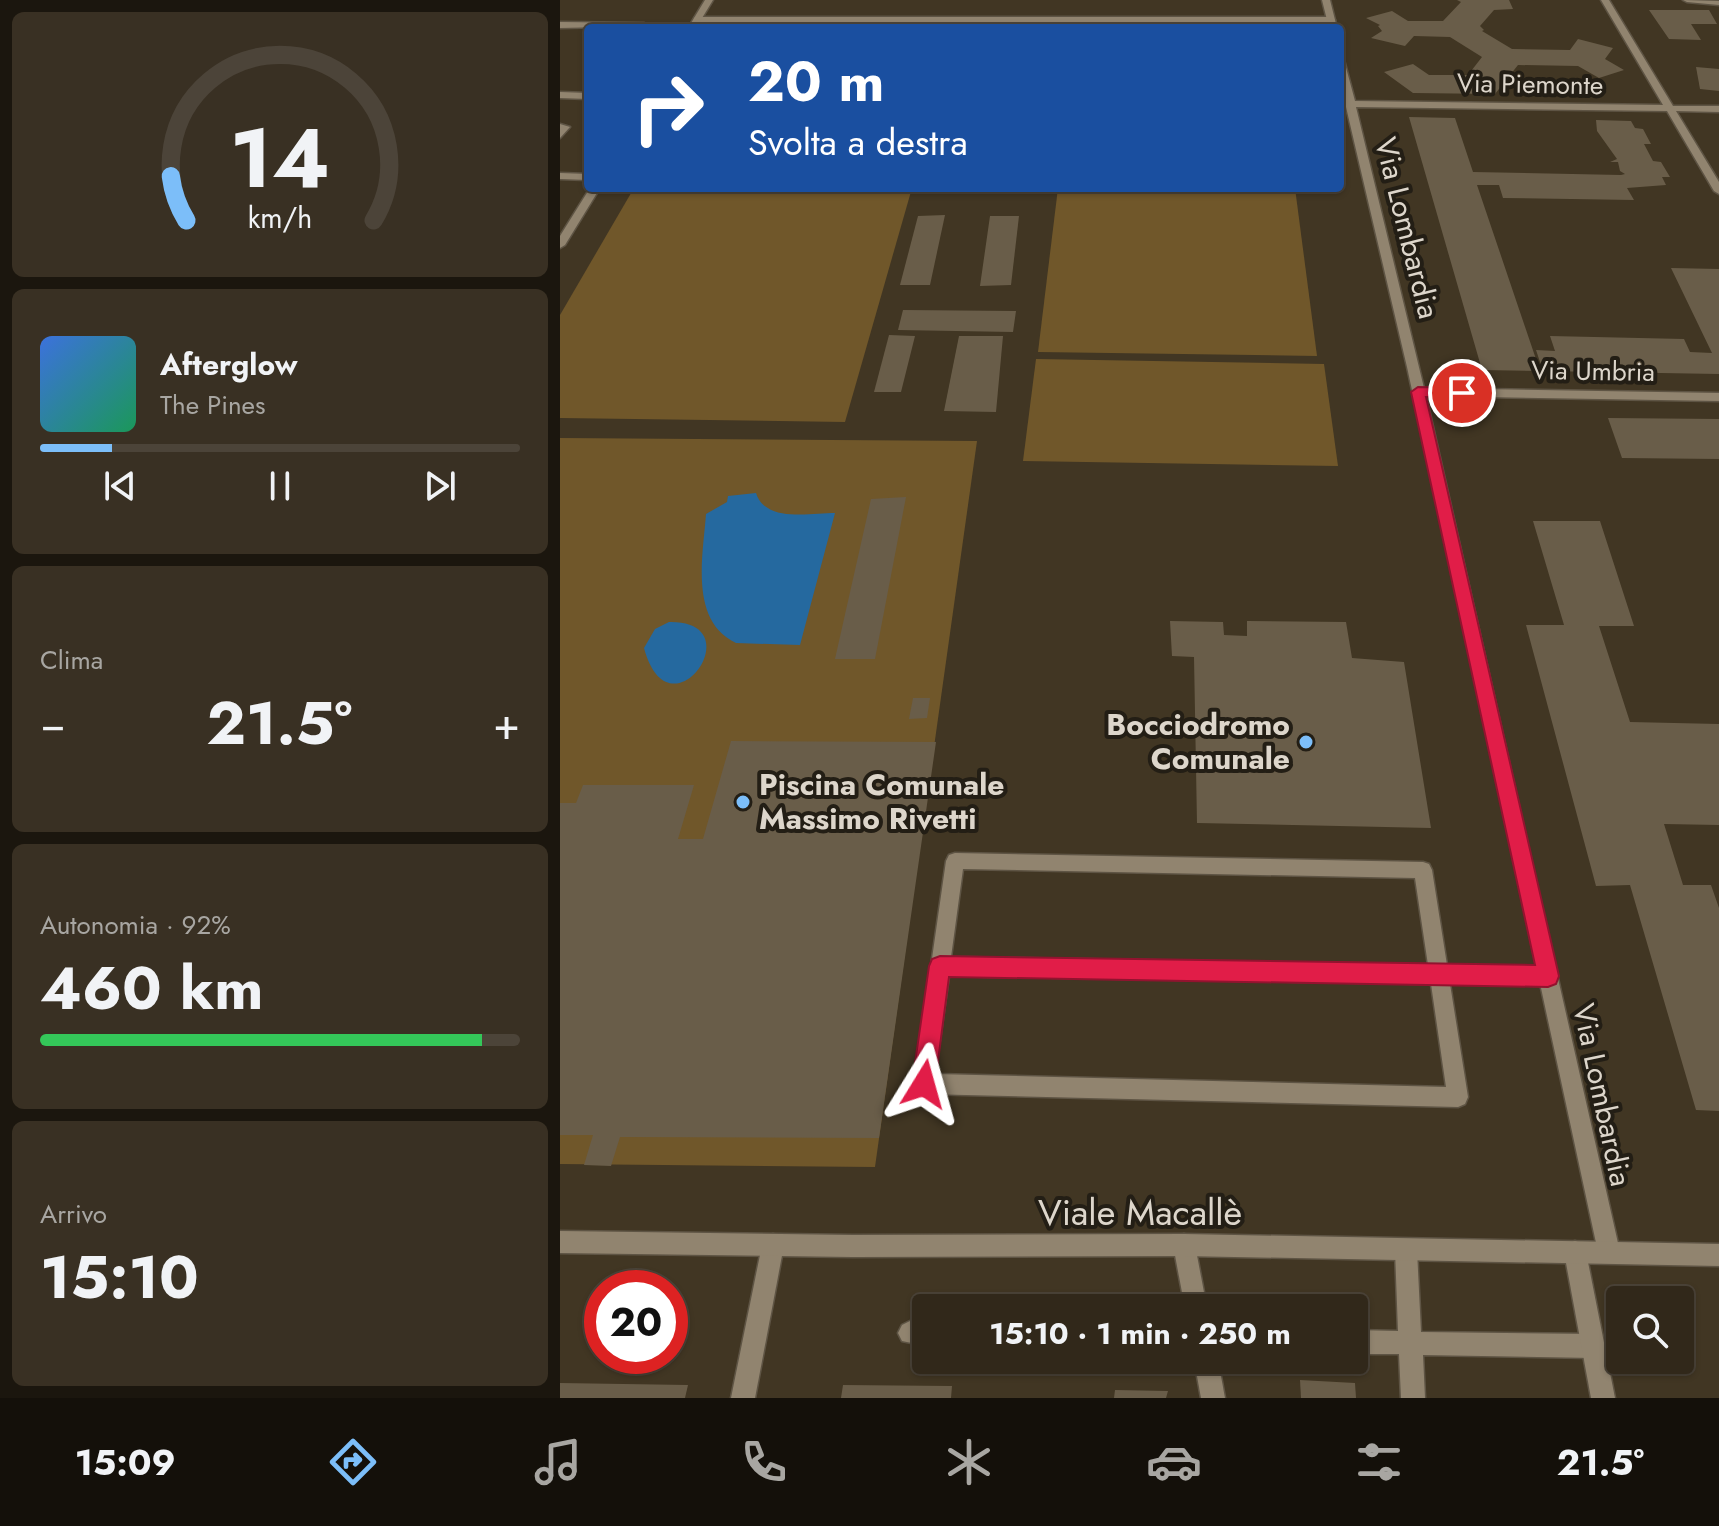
<!DOCTYPE html>
<html lang="it">
<head>
<meta charset="utf-8">
<style>
	:root { --surface:#31281a; --page:#393023; --text:#f1f3f6; --muted:#a8a6a2; --line:#4c4439; --accent:#7cbef9 }
	body { margin:0; font-family:Jost,sans-serif; background:var(--page); color:var(--text); height:100vh; display:flex; flex-direction:column; font-size:30px; white-space:nowrap }
	* { box-sizing:border-box; margin:0 }
	p { font-size:26px; color:var(--muted) }
	.icon { flex:none; width:44px; height:44px; fill:none; stroke:currentColor; stroke-width:2; stroke-linecap:round; stroke-linejoin:round }
	.map { position:relative; flex:1; overflow:hidden }
	.details { display:flex; flex-direction:column; gap:12px; padding:12px; background:#1b160e; width:560px }
	.details>* { flex:none }
	.guide { position:absolute; left:24px; top:24px; width:760px; height:168px; border-radius:8px; box-shadow:0 2px 6px #0004,0 0 0 2px var(--line); background:#1a4fa0; color:#fff; overflow:hidden }
	.controls { position:absolute; left:1046px; top:1286px; display:grid; gap:16px }
	.controls a { display:grid; place-items:center; width:88px; height:88px; border-radius:8px; background:var(--surface); box-shadow:0 2px 6px #0004,0 0 0 2px var(--line); font-size:40px }
	.speed { position:absolute; left:24px; top:1270px; display:flex; gap:16px; font-size:40px; font-weight:700; text-align:center }
	.speed>* { display:grid; place-content:center; width:104px; height:104px; border-radius:50%; background:var(--surface); box-shadow:0 2px 6px #0004,0 0 0 2px var(--line); line-height:1 }
	.speed .limit { border:12px solid #d22; background:#fff; color:#111 }
	.pin { position:absolute; display:grid; place-items:center; width:68px; height:68px; color:#fff; margin:-34px; border:4px solid #fff; border-radius:50%; box-shadow:0 2px 8px #0007 }
	.me { position:absolute; width:88px; margin:-44px; rotate:8deg; stroke-linejoin:round; filter:drop-shadow(0 0 6px #0008) }
	.turn { display:flex; align-items:center; gap:28px; height:168px; padding:0 32px; font-size:36px }
	.turn .icon { width:104px; height:104px; stroke-width:2.5 }
	.turn b { display:block; font-size:56px; line-height:68px }
	.big { font-size:60px; font-weight:700; line-height:1.1 }
	.details .tile { flex:1; display:flex; flex-direction:column; justify-content:center; gap:12px; min-width:0; padding:0 28px; border-radius:12px; background:var(--page) }
	.details .dial { align-items:center; gap:0 }
	.dial svg { height:208px; overflow:visible; fill:none; stroke:var(--line); stroke-width:7; stroke-linecap:round; text-anchor:middle }
	.dial text { fill:var(--text); stroke:none }
	.song { display:flex; align-items:center; gap:24px }
	.cover { width:96px; height:96px; border-radius:12px; background:linear-gradient(135deg,hsl(220 70% 55%),hsl(150 70% 35%)) }
	.played { height:8px; border-radius:4px; background:linear-gradient(90deg,var(--accent) 15%,var(--line) 15%) }
	.keys { display:flex; justify-content:space-around; direction:ltr }
	.heat { display:flex; justify-content:space-between; align-items:center; font-size:44px; direction:ltr }
	.charge { height:12px; border-radius:6px; background:linear-gradient(90deg,#34c759 92%,var(--line) 0) }
	.trip { position:absolute; left:352px; top:1294px; width:456px; height:80px; border-radius:8px; background:var(--surface); box-shadow:0 2px 6px #0004,0 0 0 2px var(--line); font-weight:700; line-height:80px; text-align:center }
	.menu { display:flex; height:128px; justify-content:space-around; align-items:center; background:#14100a; color:var(--muted) }
	.menu .icon { width:56px; height:56px }
	.menu .current { color:var(--accent) }
	.menu b { font-size:36px; color:var(--text) }
	main { display:flex; flex:1; min-height:0 }
	.map>svg:first-child { display:block }
	.green { fill:#70572a }
	.water { fill:#25699f }
	.building { fill:#695d49 }
	.lines { fill:none; stroke-linecap:round; stroke-linejoin:round }
	.service-casing { stroke:#5e5444; stroke-width:3 }
	.pedestrian-casing { stroke:#5e5444; stroke-width:3 }
	.minor-casing { stroke:#5e5444; stroke-width:3 }
	.tertiary-casing { stroke:#5e5444; stroke-width:3 }
	.service { fill:#91846f; fill-rule:evenodd }
	.pedestrian { fill:#91846f; fill-rule:evenodd }
	.minor { fill:#91846f; fill-rule:evenodd }
	.tertiary { fill:#91846f; fill-rule:evenodd }
	.route { fill:#e11d48; stroke:#92132f; stroke-width:2 }
	.poi-dot { fill:#7cbef9; stroke:#231e15; stroke-width:3 }
	.labels { text-anchor:middle; stroke-width:8; stroke-linejoin:round; paint-order:stroke }
	.far-street-label { font-size:26px; fill:#ddd6cb; stroke:#231e15 }
	.street-label { font-size:30px; fill:#ddd6cb; stroke:#231e15 }
	.poi-label { font-size:30px; font-weight:bold; fill:#ddd6cb; stroke:#231e15; text-anchor:end }
	.near-street-label { font-size:36px; fill:#ddd6cb; stroke:#231e15 }
</style>
</head>
<body>
<main>
<section class="details">
<div class="tile dial"><svg viewBox="0 0 100 80">
<path d="M14 69A42 42 0 1 1 86 69"/>
<path d="M14 69A42 42 0 0 1 8 52" stroke="#7cbef9"/>
<text x="50" y="56" font-size="32" font-weight="700">14</text>
<text x="50" y="72" font-size="11">km/h</text>
</svg></div>
<div class="tile">
<div class="song"><i class="cover"></i><div><b>Afterglow</b><p>The Pines</p></div></div>
<div class="played"></div>
<div class="keys"><svg class="icon" aria-label="previous" viewBox="0 0 24 24"><path d="M18 5L8 12l10 7zM5 5v14"/></svg><svg class="icon" aria-label="pause" viewBox="0 0 24 24"><path d="M8 5v14M16 5v14"/></svg><svg class="icon" aria-label="next" viewBox="0 0 24 24"><path d="M6 5l10 7-10 7zM19 5v14"/></svg></div>
</div>
<div class="tile"><p>Clima</p>
<div class="heat"><a>−</a><b class="big">21.5°</b><a>+</a></div>
</div>
<div class="tile"><p>Autonomia · 92%</p><b class="big">460 km</b><div class="charge"></div></div>
<div class="tile"><p>Arrivo</p><b class="big">15:10</b></div>
</section>
<div class="map">
<svg width="1159" height="1398" viewBox="0 0 1159 1398">
	<rect width="100%" height="100%" fill="#413623"/>
	<g class="green">
		<polygon points="74,188 352,188 285,422 0,418 0,315"/>
		<polygon points="498,188 735,188 757,356 478,352"/>
		<polygon points="476,359 764,364 778,466 463,461"/>
		<polygon points="0,438 417,441 315,1167 0,1164"/>
	</g>
	<g class="water">
		<path d="M196 493C205 523 251 513 275 513L240 645 176 643C129 621 143 556 146 514L167 502 168 496Z"/>
		<path d="M109 622C195 620 109 742 84 648L95 629Z"/>
	</g>
	<g class="building">
		<polygon points="897,0 949,0 953,9 934,10 920,26 924,30 922,31 952,49 1010,50 1018,39 1053,48 1045,59 1064,70 1039,78 1018,66 958,65 935,94 853,93 824,72 853,64 869,75 908,75 922,57 890,37 854,36 845,46 811,38 822,31 818,26 820,25 806,18 832,11 848,21 883,21 901,2"/>
		<polygon points="1089,10 1149,10 1157,24 1131,24 1141,40 1109,39"/>
		<polygon points="1136,67 1159,69 1159,91 1140,89"/>
		<polygon points="849,117 895,118 913,172 1061,175 1065,174 1060,171 1058,162 1050,162 1057,159 1037,131 1036,120 1071,121 1075,128 1083,129 1091,144 1084,144 1093,161 1101,162 1110,177 1102,177 1106,185 1067,188 1074,200 943,198 939,185 917,185 980,371 922,370"/>
		<polygon points="385,215 370,285 340,285 358,216"/>
		<polygon points="430,216 459,216 451,285 420,286"/>
		<polygon points="1111,268 1159,269 1159,374 983,371 976,350 995,351 990,336 1124,339 1130,352 1152,353"/>
		<polygon points="343,310 456,311 453,332 338,330"/>
		<polygon points="329,335 355,336 341,392 314,392"/>
		<polygon points="399,336 443,336 436,412 384,411"/>
		<polygon points="1048,418 1159,419 1159,459 1062,458"/>
		<polygon points="346,497 315,659 275,659 311,499"/>
		<polygon points="973,521 1040,521 1074,626 1039,626 1070,722 1159,724 1159,825 1104,824 1123,885 1151,885 1159,908 1159,1111 1136,1110 1070,885 1036,886 966,625 1004,625"/>
		<polygon points="610,621 663,622 664,635 687,636 687,621 786,622 792,658 844,662 871,828 637,823 634,657 612,656"/>
		<polygon points="353,698 370,698 367,718 349,719"/>
		<polygon points="171,741 376,742 319,1138 60,1137 51,1166 24,1165 33,1135 0,1135 0,803 16,803 23,785 134,785 118,839 143,839"/>
		<polygon points="740,1380 795,1383 796,1398 741,1398"/>
		<polygon points="0,1383 128,1385 125,1398 0,1398"/>
		<polygon points="283,1385 392,1386 391,1398 281,1398"/>
		<polygon points="555,1390 608,1391 606,1398 554,1398"/>
	</g>
	<g class="lines">
		<defs>
			<g id="service">
				<polygon points="0,22 84,23 88,26 0,28"/>
				<polygon points="0,124 10,127 0,138"/>
				<polygon points="0,173 28,174 28,180 0,179"/>
				<path d="M395 853 863 862 869 864 872 870 887 965 988 966 995 969 998 976 995 983 988 986 890 984 908 1097 905 1104 898 1107 364 1094 357 1091 354 1084 386 861 389 855ZM403 869 855 878 868 965 391 957ZM389 976 871 984 886 1087 375 1074Z"/>
				<polygon points="624,1234 632,1237 635,1245 647,1308 625,1308 613,1245 616,1237"/>
				<polygon points="846,1239 854,1242 857,1250 861,1332 1033,1334 1041,1338 1045,1346 1041,1354 1033,1358 863,1355 865,1398 841,1398 839,1354 794,1354 794,1330 838,1331 835,1250 838,1242"/>
				<polygon points="350,1321 366,1322 366,1346 342,1341 338,1333 342,1325"/>
				<polygon points="634,1360 658,1360 665,1398 641,1398"/>
			</g>
			<polygon id="pedestrian" points="135,17 771,17 775,20 771,23 138,22 134,19"/>
			<g id="minor">
				<polygon points="762,0 770,0 777,28 769,28"/>
				<polygon points="1041,0 1049,0 1113,106 1159,106 1159,112 1116,111 1159,182 1159,194 1154,191 1107,111 796,107 864,388 1159,393 1159,401 866,396 1060,1252 1057,1260 1049,1263 1041,1260 1038,1252 847,367 786,107 780,107 780,101 785,101 780,79 780,57 784,60 795,101 1103,105"/>
				<polygon points="1123,0 1159,1 1159,5 1127,2"/>
				<polygon points="213,1234 221,1237 224,1245 195,1398 171,1398 202,1245 205,1237"/>
				<polygon points="1015,1241 1023,1244 1026,1252 1055,1398 1031,1398 1004,1252 1007,1244"/>
			</g>
			<g id="tertiary">
				<polygon points="145,0 153,0 136,28 128,28"/>
				<polygon points="0,92 28,93 28,99 0,98"/>
				<polygon points="30,188 40,188 5,245 0,248 0,236"/>
				<polygon points="0,1231 293,1235 624,1234 1159,1244 1159,1266 624,1256 293,1257 0,1253"/>
			</g>
		</defs>
		<use href="#service" class="service-casing"/>
		<use href="#pedestrian" class="pedestrian-casing"/>
		<use href="#minor" class="minor-casing"/>
		<use href="#tertiary" class="tertiary-casing"/>
		<use href="#service" class="service"/>
		<use href="#pedestrian" class="pedestrian"/>
		<use href="#minor" class="minor"/>
		<use href="#tertiary" class="tertiary"/>
	</g>
	<polygon class="route" points="858,387 902,388 909,393 902,398 866,397 999,976 996,984 988,987 389,977 375,1084 372,1093 364,1096 356,1093 352,1084 369,966 372,959 380,956 975,965 851,392"/>
	<g class="poi-dot">
		<circle cx="746" cy="742" r="8"/>
		<circle cx="183" cy="802" r="8"/>
	</g>
	<g class="labels">
		<g class="far-street-label">
			<text transform="translate(970 84) rotate(1)" y="9">Via Piemonte</text>
			<text transform="translate(1033 371) rotate(1)" y="9">Via Umbria</text>
		</g>
		<g class="street-label">
			<text transform="translate(847 228) rotate(76)" y="10">Via Lombardia</text>
			<text transform="translate(1042 1095) rotate(78)" y="10">Via Lombardia</text>
		</g>
		<g class="poi-label">
			<text x="730" y="735">Bocciodromo<tspan x="730" dy="34">Comunale</tspan></text>
			<text x="199" y="795" text-anchor="start">Piscina Comunale<tspan x="199" dy="34">Massimo Rivetti</tspan></text>
		</g>
		<g class="near-street-label">
			<text x="580" y="1225">Viale Macallè</text>
		</g>
	</g>
</svg>
<div class="controls">
<a><svg class="icon" aria-label="search" viewBox="0 0 24 24"><circle cx="10" cy="10" r="6"/><path d="M15 15l6 6"/></svg></a>
</div>
<div class="speed"><div class="limit">20</div></div>
<div class="pin" style="left:902px;top:393px;background:#d93025"><svg class="icon" aria-label="arrive" viewBox="0 0 24 24"><path d="M6 21V4h12l-3 4 3 4H6"/></svg></div>
<svg class="me" style="left:364px;top:1084px" viewBox="-20 -20 40 40"><path d="M0-17L14 15 0 8-14 15z" fill="#e11d48" stroke="#fff" stroke-width="4"/></svg>
<div class="trip">15:10 · 1 min · 250 m</div>
<div class="guide">
<div class="turn"><svg class="icon" aria-label="right" viewBox="0 0 24 24"><path d="M7 20v-9h11M14 6l5 5-5 5"/></svg><div><b>20 m</b>Svolta a destra</div></div>
</div>
</div>
</main>
<nav class="menu">
<b>15:09</b>
<svg class="icon current" aria-label="directions" viewBox="0 0 24 24"><path d="M12 3l9 9-9 9-9-9zM9 14v-3h6M13 9l2 2-2 2"/></svg>
<svg class="icon" aria-label="music" viewBox="0 0 24 24"><path d="M9 18V5l10-2v13"/><circle cx="6" cy="18" r="3"/><circle cx="16" cy="16" r="3"/></svg>
<svg class="icon" aria-label="phone" viewBox="0 0 24 24"><path d="M5 4h4l2 5-3 2q2 4 5 5l2-3 5 2v4C11 20 4 13 5 4z"/></svg>
<svg class="icon" aria-label="climate" viewBox="0 0 24 24"><path d="M12 3v18M4 7l16 10M4 17L20 7"/></svg>
<svg class="icon" aria-label="car" viewBox="0 0 24 24"><path d="M5 17H2v-5l4-1 3-4h7l3 4 3 1v5h-3M9 17h6M6 11h13"/><circle cx="7" cy="17" r="2"/><circle cx="17" cy="17" r="2"/></svg>
<svg class="icon" aria-label="filters" viewBox="0 0 24 24"><path d="M4 7h16M4 17h16"/><circle cx="9" cy="7" r="2"/><circle cx="15" cy="17" r="2"/></svg>
<b>21.5°</b>
</nav>
</body>
</html>
